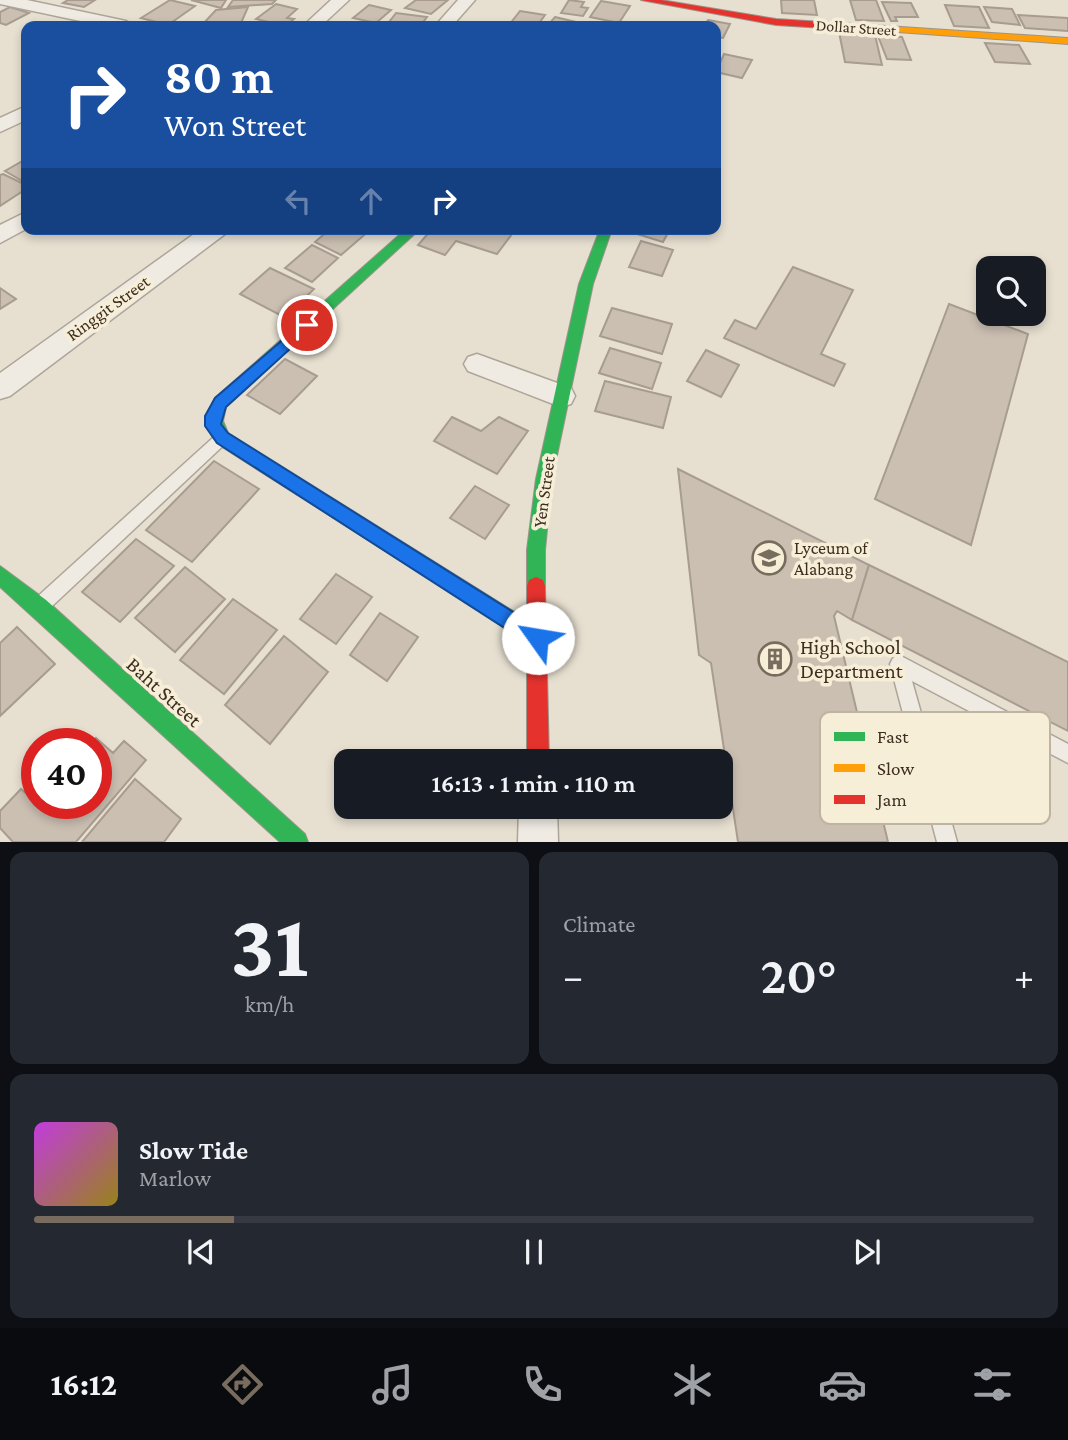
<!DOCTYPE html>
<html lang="en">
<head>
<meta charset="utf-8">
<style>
	:root { --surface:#171b24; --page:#242831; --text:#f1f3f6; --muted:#9ea1a6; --line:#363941; --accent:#786c5e }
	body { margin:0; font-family:"Crimson Pro",serif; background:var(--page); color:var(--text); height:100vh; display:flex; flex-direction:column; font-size:26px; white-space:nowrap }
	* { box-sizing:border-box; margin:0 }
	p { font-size:23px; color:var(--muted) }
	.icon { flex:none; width:38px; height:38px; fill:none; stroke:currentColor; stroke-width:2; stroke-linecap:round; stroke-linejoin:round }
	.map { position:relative; height:842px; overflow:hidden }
	.drawer { display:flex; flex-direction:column; gap:10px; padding:10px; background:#0d0f14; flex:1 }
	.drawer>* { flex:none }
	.top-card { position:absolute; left:21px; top:21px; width:700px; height:214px; border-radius:14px; box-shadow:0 4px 10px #0003; background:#1a4fa0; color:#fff; overflow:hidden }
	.buttons { position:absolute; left:976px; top:256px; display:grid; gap:14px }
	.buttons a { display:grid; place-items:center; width:70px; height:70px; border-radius:14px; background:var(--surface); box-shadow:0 4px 10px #0003; font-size:35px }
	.speed { position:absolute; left:21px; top:728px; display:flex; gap:14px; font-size:35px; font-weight:700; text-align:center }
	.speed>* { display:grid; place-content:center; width:91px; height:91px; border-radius:50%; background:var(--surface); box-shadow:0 4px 10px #0003; line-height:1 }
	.speed .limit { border:10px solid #d22; background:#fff; color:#111 }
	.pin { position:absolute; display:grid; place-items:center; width:60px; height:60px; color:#fff; margin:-30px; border:4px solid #fff; border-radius:50%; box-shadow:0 2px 7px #0007 }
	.me { position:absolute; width:77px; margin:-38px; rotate:302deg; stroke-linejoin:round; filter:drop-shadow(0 0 5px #0008) }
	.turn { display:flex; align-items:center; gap:24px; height:147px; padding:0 28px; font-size:32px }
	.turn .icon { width:91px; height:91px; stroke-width:2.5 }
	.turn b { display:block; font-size:49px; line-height:60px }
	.lanes { display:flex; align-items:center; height:66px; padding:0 28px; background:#0003; justify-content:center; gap:35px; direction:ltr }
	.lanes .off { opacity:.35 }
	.big { font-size:52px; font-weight:600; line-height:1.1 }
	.drawer .tile { flex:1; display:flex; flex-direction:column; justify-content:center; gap:10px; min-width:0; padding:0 24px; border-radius:14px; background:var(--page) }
	.drawer .dial { align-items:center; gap:0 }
	.dial b { font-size:91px; line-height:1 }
	.song { display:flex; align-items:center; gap:21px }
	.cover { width:84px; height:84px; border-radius:10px; background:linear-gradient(135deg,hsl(290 70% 55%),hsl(50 70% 35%)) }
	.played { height:7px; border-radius:4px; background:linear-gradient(90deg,var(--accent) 20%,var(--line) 20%) }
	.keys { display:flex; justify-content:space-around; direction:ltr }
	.heat { display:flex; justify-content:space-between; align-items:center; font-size:38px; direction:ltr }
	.drawer .tiles { flex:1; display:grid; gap:10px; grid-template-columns:1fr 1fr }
	.tile:last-child { grid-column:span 2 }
	.trip { position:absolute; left:334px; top:749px; width:399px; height:70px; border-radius:14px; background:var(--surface); box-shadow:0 4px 10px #0003; font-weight:600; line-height:70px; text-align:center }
	.tabs { display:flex; height:112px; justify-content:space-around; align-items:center; background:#090b0e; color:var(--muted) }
	.tabs .icon { width:49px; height:49px }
	.tabs .active { color:var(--accent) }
	.tabs b { font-size:32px; color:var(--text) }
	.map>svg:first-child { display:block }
	.building { fill:#cbbfb2; stroke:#a89c90; stroke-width:2 }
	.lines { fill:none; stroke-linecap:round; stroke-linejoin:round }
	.lane-casing { stroke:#ada599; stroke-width:3 }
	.street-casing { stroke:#ada599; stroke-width:3 }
	.fast-casing { stroke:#9c958a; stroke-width:2 }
	.slow-casing { stroke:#9c958a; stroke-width:2 }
	.jam-casing { stroke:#9c958a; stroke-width:2 }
	.lane { fill:#efebe3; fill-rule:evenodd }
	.street { fill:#efebe3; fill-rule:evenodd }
	.fast { fill:#30b455; fill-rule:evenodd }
	.slow { fill:#ff9f0a; fill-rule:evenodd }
	.jam { fill:#e5322d; fill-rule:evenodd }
	.route { fill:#1a73e8; stroke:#114b97; stroke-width:2 }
	.labels { text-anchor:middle; stroke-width:7; stroke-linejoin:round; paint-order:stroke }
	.far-street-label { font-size:16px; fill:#3d2e20; stroke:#f7eed8 }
	.street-label { font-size:18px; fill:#3d2e20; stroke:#f7eed8 }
	.poi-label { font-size:18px; fill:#3d2e20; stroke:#f7eed8; text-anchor:start }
	.near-poi-label { font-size:21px; fill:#3d2e20; stroke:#f7eed8; text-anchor:start }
	.near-street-label { font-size:21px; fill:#3d2e20; stroke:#f7eed8 }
	.key { fill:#f7eed8; stroke:#bfb4a1; stroke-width:2 }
	.key-label { font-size:19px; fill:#3d2e20 }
</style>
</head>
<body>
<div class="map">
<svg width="1068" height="842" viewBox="0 0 1068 842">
	<rect width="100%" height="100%" fill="#e7e0d1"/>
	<g class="building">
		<polygon points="68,0 95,0 84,7 63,3"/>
		<polygon points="170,0 195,6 168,25 141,18"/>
		<polygon points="191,0 226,0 221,8"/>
		<polygon points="233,0 276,0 272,4 228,7"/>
		<polygon points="416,0 448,0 431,14 405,8"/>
		<polygon points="569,0 584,2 581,7 588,8 583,16 561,13"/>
		<polygon points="781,0 814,0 817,15 782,13"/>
		<polygon points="850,0 876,0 884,21 856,20"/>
		<polygon points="601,1 630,6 619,23 590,17"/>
		<polygon points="882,2 911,3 918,17 895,17 897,21 891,21"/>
		<polygon points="276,4 297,9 287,18 294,19 285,26 256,19"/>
		<polygon points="369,5 391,10 376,23 353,18"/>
		<polygon points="945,5 979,7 989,28 954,26"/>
		<polygon points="10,7 29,13 6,25 0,23 0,12"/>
		<polygon points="248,7 241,23 237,26 201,26 216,10"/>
		<polygon points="984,7 1012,9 1020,25 992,22"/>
		<polygon points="520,11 545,15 537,26 509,25"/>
		<polygon points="396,13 427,17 420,26 386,26"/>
		<polygon points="1018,15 1068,18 1068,31 1025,28"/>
		<polygon points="555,17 580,23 578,26 547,26"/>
		<polygon points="708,20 730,24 723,38 716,37 716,26 704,26"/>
		<polygon points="839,32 875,35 882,65 845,62"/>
		<polygon points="878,36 902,37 911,60 887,59"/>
		<polygon points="985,43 1019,45 1030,64 995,62"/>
		<polygon points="724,54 752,60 742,78 716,72"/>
		<polygon points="26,159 26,183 5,171"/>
		<polygon points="3,174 26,185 26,189 0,206 0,175"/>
		<polygon points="330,229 369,229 370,230 341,255 315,242"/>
		<polygon points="432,229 495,229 512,234 497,254 456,241 445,255 418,245"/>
		<polygon points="632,229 670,229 663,242 631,232"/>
		<polygon points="641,241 673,250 662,276 629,267"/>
		<polygon points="312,245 338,258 312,282 285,268"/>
		<polygon points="793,267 853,290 821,354 845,364 834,386 724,338 735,320 756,329"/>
		<polygon points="270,268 314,289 284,317 240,294"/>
		<polygon points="0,288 16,299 0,309"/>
		<polygon points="949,304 1028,334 971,545 875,499"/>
		<polygon points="612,308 672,324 662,354 600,336"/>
		<polygon points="610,348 661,363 652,389 599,373"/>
		<polygon points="706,350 739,365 721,397 687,381"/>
		<polygon points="285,359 317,376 280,414 247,395"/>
		<polygon points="605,381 671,397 663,428 595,411"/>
		<polygon points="452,417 481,431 499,417 528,431 497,474 434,441"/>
		<polygon points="214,461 259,489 192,562 146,530"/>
		<polygon points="678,469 869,565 852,620 837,611 834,616 888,842 738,842 711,663 699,655"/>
		<polygon points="475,486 509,505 485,539 450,518"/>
		<polygon points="136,539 174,566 120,622 82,592"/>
		<polygon points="869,565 1068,662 1068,731 852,620"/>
		<polygon points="185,567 225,599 175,652 135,618"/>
		<polygon points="336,574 372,597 336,644 300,619"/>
		<polygon points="233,599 277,630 224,694 180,660"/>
		<polygon points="380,613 418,637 387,681 350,655"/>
		<polygon points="17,627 55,664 0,716 0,643"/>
		<polygon points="284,636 328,672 270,744 225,705"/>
		<polygon points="96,738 113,753 124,741 146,760 76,842 13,842 0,828 0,811 21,789 28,795 37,785 37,803 96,803 96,744 91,744"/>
		<polygon points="135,779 181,819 164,842 82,842"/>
	</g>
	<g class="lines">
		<defs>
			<g id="lane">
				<polygon points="221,433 226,435 228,439 226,443 49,609 43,611 37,609 35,603 37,597 216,435"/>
				<polygon points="899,655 1068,744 1068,763 912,681 957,842 937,842 890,664 893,658"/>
			</g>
			<g id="street">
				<polygon points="0,0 27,0 126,21 134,26 104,26 0,4"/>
				<polygon points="331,0 349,0 321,26 303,26"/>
				<polygon points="458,0 475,0 452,26 435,26"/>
				<polygon points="26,106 26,120 0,132 0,118"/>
				<polygon points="26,212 26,229 0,243 0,225"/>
				<polygon points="201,229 228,229 225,234 10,396 0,399 0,373"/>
				<polygon points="477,354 571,388 575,396 571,404 561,407 468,371 464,364 468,357"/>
				<polygon points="519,807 557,807 558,842 518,842"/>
			</g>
			<g id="fast">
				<path d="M406 229H420L226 407 223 421 228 433 545 631 548 638 545 645 538 648 216 443C206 426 206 416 215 398Z"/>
				<polygon points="600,229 612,229 593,284 552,479 545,550 545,586 543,592 536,595 529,592 527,586 527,550 536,479 579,284"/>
				<polygon points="0,566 46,600 305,834 308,842 280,842 0,587"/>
			</g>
			<polygon id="slow" points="871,25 1068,38 1068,44 868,30 866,28"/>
			<g id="jam">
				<polygon points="641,0 661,0 776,19 871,25 876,28 871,31 776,25"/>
				<polygon points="536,577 543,580 545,586 549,761 527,761 527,586 529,580"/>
			</g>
		</defs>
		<use href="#lane" class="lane-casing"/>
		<use href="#street" class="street-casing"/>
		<use href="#fast" class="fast-casing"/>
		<use href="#slow" class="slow-casing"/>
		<use href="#jam" class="jam-casing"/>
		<use href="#lane" class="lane"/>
		<use href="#street" class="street"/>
		<use href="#fast" class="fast"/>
		<use href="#slow" class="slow"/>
		<use href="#jam" class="jam"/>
	</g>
	<polygon class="route" points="307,319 312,321 314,325 312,329 226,407 221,424 228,433 545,632 548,638 545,645 538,648 531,645 217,443 205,426 205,416 215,398"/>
	<defs>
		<symbol id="university-ring" viewBox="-11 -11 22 22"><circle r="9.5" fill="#f7eed8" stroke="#786c5e" stroke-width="1.5"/><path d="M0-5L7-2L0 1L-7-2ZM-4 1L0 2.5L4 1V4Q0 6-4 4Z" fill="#786c5e"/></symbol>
		<symbol id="building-ring" viewBox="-11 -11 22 22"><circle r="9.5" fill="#f7eed8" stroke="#786c5e" stroke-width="1.5"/><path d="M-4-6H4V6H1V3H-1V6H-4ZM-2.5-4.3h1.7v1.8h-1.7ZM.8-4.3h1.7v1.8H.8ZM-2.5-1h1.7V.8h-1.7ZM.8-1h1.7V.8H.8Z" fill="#786c5e"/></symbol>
	</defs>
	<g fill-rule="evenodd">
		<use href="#university-ring" x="750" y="539" width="38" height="38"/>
		<use href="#building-ring" x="756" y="640" width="38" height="38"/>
	</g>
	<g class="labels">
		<g class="far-street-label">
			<text transform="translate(856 27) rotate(4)" y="6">Dollar Street</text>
		</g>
		<g class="street-label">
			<text transform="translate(108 308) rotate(-36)" y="6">Ringgit Street</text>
			<text transform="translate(544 492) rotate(-82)" y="6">Yen Street</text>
		</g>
		<g class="poi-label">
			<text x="794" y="554">Lyceum of<tspan x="794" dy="21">Alabang</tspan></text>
		</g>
		<g class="near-poi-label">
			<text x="800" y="654">High School<tspan x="800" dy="24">Department</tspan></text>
		</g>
		<g class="near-street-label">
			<text transform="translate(164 692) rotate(42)" y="7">Baht Street</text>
		</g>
	</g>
	<rect x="820" y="712" width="230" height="112" rx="10" class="key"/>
	<rect x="834" y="732" width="31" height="9" fill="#30b455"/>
	<rect x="834" y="764" width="31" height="8" fill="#ff9f0a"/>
	<rect x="834" y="795" width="31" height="9" fill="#e5322d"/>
	<g class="key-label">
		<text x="877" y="743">Fast</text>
		<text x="877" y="775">Slow</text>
		<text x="877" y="806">Jam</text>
	</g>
</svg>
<div class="buttons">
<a><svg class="icon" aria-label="search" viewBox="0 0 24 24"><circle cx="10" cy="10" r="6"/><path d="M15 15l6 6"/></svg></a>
</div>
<div class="speed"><div class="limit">40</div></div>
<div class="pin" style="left:307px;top:325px;background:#d93025"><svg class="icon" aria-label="arrive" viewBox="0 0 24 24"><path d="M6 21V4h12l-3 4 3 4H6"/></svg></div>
<svg class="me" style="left:538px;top:638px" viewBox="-20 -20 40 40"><circle r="19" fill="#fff"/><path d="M0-13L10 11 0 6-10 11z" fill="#1a73e8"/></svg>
<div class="trip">16:13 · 1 min · 110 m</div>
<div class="top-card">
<div class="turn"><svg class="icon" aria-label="right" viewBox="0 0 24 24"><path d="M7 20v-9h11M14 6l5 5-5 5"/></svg><div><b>80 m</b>Won Street</div></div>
<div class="lanes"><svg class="icon off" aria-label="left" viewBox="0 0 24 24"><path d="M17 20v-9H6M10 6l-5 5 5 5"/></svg><svg class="icon off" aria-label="ahead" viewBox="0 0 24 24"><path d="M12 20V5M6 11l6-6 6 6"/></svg><svg class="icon" aria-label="right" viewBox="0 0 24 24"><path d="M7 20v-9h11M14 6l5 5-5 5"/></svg></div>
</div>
</div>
<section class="drawer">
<div class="tiles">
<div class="tile dial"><b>31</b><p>km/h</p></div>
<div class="tile"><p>Climate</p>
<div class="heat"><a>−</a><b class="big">20°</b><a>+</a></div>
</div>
<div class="tile">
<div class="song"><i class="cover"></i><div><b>Slow Tide</b><p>Marlow</p></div></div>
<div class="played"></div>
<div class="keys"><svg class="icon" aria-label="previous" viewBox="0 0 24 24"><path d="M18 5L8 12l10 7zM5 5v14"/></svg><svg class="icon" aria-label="pause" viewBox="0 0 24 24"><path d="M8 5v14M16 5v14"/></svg><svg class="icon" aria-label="next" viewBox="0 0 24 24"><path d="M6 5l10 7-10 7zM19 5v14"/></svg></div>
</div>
</div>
</section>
<nav class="tabs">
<b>16:12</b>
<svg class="icon active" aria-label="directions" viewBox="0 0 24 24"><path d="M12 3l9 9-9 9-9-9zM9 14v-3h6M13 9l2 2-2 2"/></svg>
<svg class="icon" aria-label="music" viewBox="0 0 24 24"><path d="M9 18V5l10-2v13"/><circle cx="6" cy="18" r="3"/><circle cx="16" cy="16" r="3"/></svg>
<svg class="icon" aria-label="phone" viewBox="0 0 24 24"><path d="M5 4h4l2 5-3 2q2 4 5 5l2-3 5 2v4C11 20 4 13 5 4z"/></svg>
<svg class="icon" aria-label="climate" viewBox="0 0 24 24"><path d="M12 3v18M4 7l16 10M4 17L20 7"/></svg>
<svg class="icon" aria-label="car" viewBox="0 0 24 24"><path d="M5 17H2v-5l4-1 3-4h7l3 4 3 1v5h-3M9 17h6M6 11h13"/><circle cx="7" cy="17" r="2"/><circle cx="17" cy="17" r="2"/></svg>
<svg class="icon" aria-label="filters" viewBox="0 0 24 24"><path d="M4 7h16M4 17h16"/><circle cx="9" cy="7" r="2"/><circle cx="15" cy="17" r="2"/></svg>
</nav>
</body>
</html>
